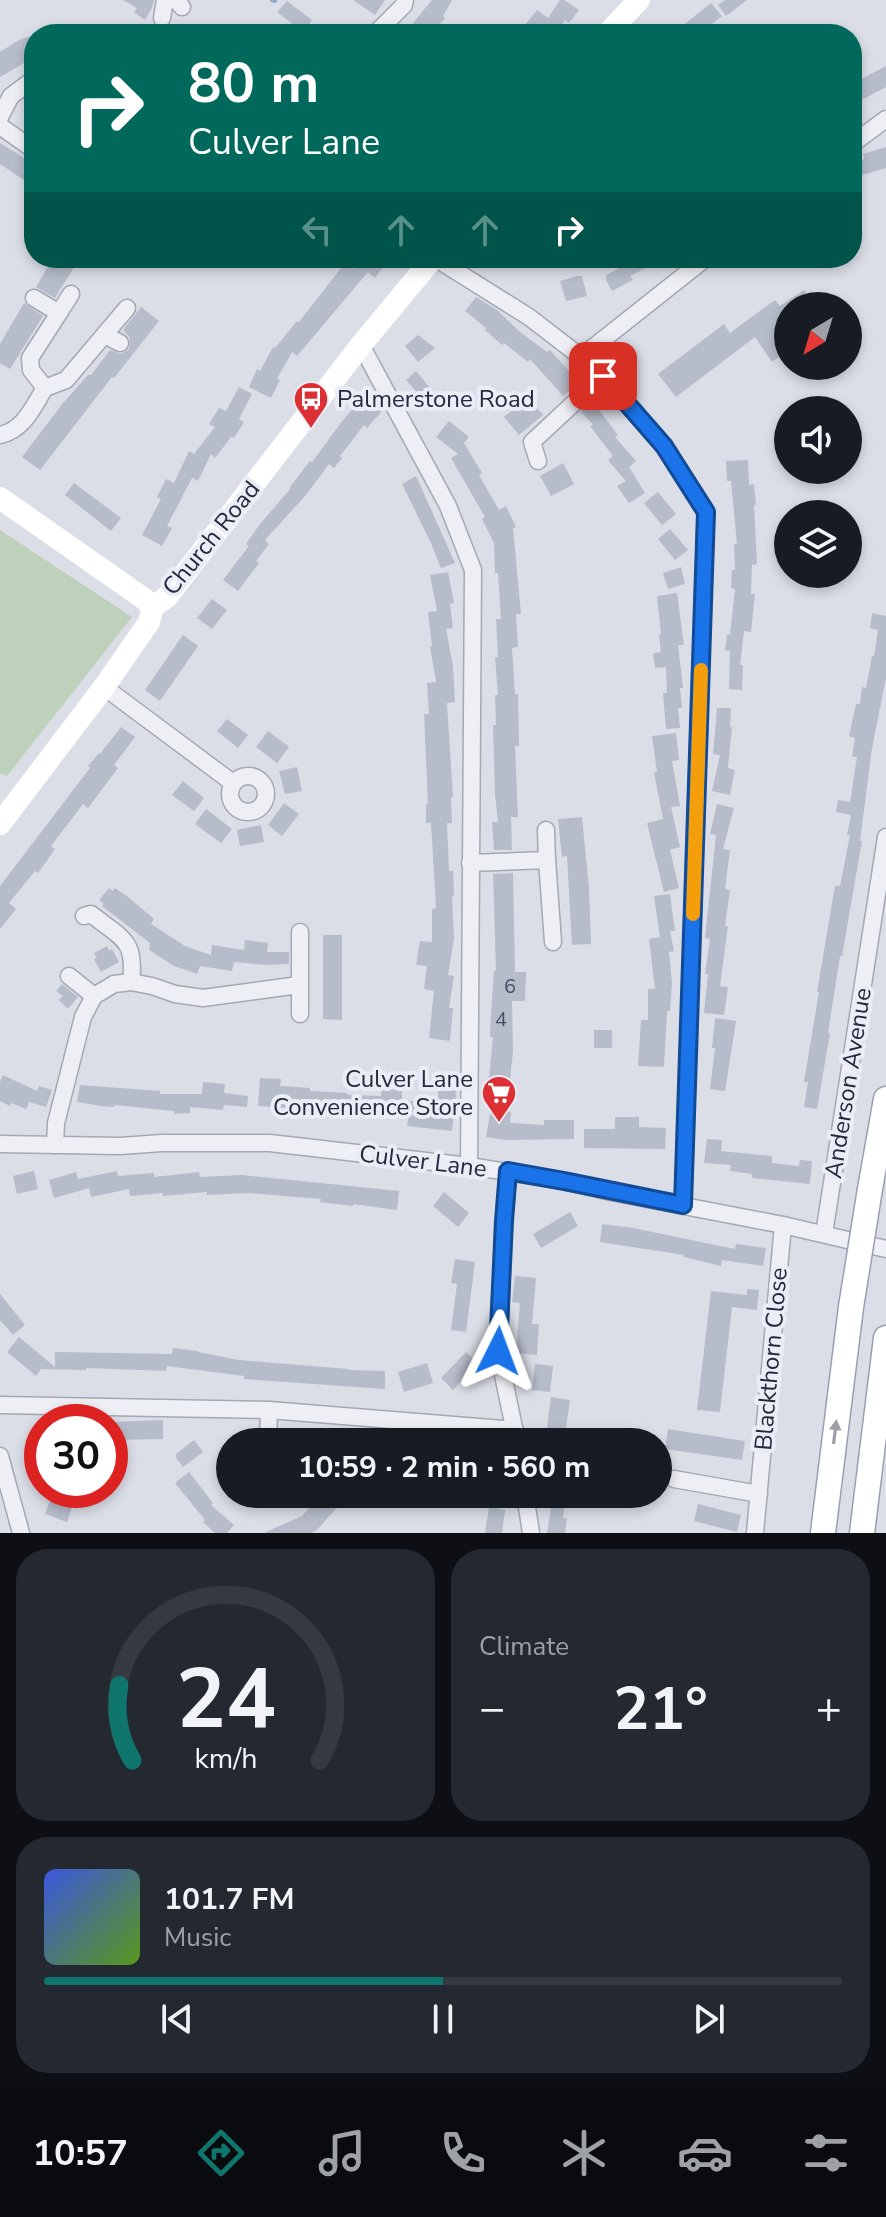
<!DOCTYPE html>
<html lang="en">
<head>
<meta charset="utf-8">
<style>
	:root { --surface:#171b24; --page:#242831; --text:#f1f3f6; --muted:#9ea1a6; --line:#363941; --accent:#0f766e }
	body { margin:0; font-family:"Nunito Sans",sans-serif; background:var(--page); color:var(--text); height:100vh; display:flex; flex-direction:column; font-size:30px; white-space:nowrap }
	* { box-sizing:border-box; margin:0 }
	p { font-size:26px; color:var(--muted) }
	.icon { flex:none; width:44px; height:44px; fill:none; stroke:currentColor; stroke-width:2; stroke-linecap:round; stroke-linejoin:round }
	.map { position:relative; height:1533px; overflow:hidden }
	.sheet { display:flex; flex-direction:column; gap:16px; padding:16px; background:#0d0f14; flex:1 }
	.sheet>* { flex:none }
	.top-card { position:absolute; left:24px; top:24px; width:838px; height:244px; border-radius:32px; box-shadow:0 4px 12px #0003; background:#00695c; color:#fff; overflow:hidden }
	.needle { width:52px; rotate:218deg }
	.buttons { position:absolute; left:774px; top:292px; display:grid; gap:16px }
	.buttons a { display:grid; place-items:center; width:88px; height:88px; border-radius:50%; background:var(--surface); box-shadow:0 4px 12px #0003; font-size:40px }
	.speed { position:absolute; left:24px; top:1404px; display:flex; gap:16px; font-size:40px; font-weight:700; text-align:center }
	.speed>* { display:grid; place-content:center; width:104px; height:104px; border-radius:50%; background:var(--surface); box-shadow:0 4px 12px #0003; line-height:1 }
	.speed .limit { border:12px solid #d22; background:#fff; color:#111 }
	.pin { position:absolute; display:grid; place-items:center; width:68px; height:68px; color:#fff; margin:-34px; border-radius:16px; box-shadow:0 4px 12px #0006 }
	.me { position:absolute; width:88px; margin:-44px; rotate:3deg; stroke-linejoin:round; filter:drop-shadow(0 0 6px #0008) }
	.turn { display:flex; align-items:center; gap:28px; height:168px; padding:0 32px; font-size:36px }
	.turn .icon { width:104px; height:104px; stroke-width:2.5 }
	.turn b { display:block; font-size:56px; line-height:68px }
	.lanes { display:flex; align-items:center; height:76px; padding:0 32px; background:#0003; justify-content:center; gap:40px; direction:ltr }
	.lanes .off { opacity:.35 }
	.big { font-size:60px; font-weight:700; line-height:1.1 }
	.sheet .card { flex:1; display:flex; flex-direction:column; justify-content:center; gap:12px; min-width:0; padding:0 28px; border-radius:32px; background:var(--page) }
	.sheet .dial { align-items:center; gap:0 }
	.dial svg { height:208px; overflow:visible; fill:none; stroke:var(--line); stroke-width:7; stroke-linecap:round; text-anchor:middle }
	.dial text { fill:var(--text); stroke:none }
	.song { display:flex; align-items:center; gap:24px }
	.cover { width:96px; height:96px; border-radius:12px; background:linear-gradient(135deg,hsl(230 70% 55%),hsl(90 70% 35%)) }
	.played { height:8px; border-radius:4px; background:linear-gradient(90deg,var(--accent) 50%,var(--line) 50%) }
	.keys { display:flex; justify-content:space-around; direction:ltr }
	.heat { display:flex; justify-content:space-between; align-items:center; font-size:44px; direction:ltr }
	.sheet .tiles { flex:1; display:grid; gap:16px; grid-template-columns:1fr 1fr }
	.card:last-child { grid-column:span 2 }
	.trip { position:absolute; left:216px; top:1428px; width:456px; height:80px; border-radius:40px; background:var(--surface); box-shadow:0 4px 12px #0003; font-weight:700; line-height:80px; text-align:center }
	.tabs { display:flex; height:128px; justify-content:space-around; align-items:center; background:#090b0e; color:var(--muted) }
	.tabs .icon { width:56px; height:56px }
	.tabs .current { color:var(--accent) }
	.tabs b { font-size:36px; color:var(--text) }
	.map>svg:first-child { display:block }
	.green { fill:#bed2bb }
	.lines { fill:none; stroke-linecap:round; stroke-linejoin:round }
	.stream { stroke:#91a6cc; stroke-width:4 }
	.building { fill:#b7bcca }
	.street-casing { stroke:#a4a8b4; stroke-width:19 }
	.primary-casing { stroke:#99a0b4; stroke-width:27 }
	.street { stroke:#eeeff5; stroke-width:16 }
	.secondary { stroke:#fff; stroke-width:22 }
	.primary { stroke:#fff; stroke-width:24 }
	.primary-bridge-casing { stroke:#99a0b4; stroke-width:27; stroke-linecap:butt }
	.primary-bridge { stroke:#fff; stroke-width:24 }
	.oneway { fill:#9c9fa8 }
	.route-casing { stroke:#114b97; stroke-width:20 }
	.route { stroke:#1a73e8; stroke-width:14 }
	.slow { stroke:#f59e0b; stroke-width:14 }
	.labels { text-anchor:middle; stroke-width:8; stroke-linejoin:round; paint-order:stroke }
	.number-label { font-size:20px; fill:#484e61 }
	.poi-label { font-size:24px; fill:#232a3e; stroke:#eaedf5; text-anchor:start }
	.street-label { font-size:24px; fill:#232a3e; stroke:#eaedf5 }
</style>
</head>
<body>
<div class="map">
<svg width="886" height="1533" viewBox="0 0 886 1533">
	<rect width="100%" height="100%" fill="#dbdee7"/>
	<polygon class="green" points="0,530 132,617 7,776 0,773"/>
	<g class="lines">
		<polyline class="stream" points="272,0 275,1"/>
	</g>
	<g class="building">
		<polygon points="123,0 154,0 152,8 145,20 134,12 137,8"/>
		<polygon points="353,0 385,0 375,15"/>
		<polygon points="432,0 452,0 443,16 445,18 431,34 426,34 413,23"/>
		<polygon points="560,0 564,0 579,10 569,23 565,20 554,34 535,34 524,26 537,10 548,18"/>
		<polygon points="725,0 747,0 726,16 718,5"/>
		<polygon points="287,1 312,20 303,32 277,12"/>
		<polygon points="711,3 722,16 699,34 672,34"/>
		<polygon points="34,35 34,57 0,77 0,52 19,40"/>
		<polygon points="886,66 886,87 852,105 852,84"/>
		<polygon points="0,143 34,164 34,187 0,164"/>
		<polygon points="886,147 886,168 852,178 852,164 864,159 863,154"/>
		<polygon points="53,258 65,258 76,264 55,298 36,287"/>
		<polygon points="361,258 390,258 375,278 368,272 297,356 292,352 277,379 280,380 271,398 249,387 257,369 260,371 273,347 275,348 297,321 299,322 345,263 353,269"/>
		<polygon points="639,258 666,258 630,276 633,280 612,291 606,280 606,275"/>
		<polygon points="577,276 582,276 587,296 566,301 560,281"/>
		<polygon points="804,290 814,306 788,306 788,350 772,362 755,337 676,397 658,374 724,324 730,333 775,300 780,306"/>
		<polygon points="476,297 497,310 520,332 547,352 550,350 569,371 571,370 581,382 563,396 530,359 528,362 504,343 502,345 485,330 486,328 465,311"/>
		<polygon points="24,303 43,316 10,369 0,363 0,344"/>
		<polygon points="141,307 159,321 114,378 112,377 40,470 22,457 63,403 88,375 91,375 110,350 121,354 129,349 130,338 123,330"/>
		<polygon points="418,335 435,348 418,362 405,346"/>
		<polygon points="416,371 430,388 420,396 406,380"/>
		<polygon points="239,387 252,394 239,419 244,422 234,438 231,437 215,458 211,454 198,481 192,478 167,526 172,528 162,546 142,535 161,499 157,497 166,479 174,483 189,451 194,454 215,427 209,424 219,408 226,411"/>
		<polygon points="365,396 382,411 367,428 364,425 340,456 342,458 334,468 329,464 306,495 265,540 269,544 256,561 259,563 238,591 223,580 249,546 246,544 260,524 291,488 290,487 310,461 312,462 343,420"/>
		<polygon points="528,397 543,415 519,435 504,417"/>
		<polygon points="596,398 603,406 599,410 618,435 615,437 636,461 629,467 645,493 629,503 617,486 626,481 608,460 613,456 590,426 593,425 581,411"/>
		<polygon points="449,421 469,437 464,443 482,473 479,475 499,510 506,506 516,527 513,528 521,614 516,614 518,647 512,648 515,694 518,694 519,746 515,746 518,817 511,817 512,850 494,850 492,822 498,822 495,794 493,725 496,725 495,695 498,695 495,657 498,657 496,619 501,619 498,573 495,573 494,543 482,519 485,517 451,458 458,454 436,437"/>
		<polygon points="748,460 749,485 754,484 756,505 754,505 757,564 752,565 751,594 755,594 751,632 744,631 740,665 743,665 742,690 729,689 730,651 725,650 727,634 730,635 735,589 731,588 732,570 735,570 734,544 737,544 731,481 727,481 726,461"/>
		<polygon points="563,463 574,484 551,496 540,476"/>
		<polygon points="416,476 455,563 441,568 430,541 402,484"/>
		<polygon points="74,483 121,518 111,531 65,495"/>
		<polygon points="658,492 676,514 662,525 644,503"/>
		<polygon points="670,529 688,550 675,560 658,539"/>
		<polygon points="681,567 685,584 668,589 663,573"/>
		<polygon points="448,572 454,603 450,604 453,628 446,629 453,666 455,702 447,703 453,797 451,797 452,823 447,823 449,871 453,871 454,896 452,896 454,939 448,975 454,976 449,1008 453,1008 450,1041 429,1038 434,991 424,989 427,966 416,965 420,941 432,942 432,909 436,908 431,823 426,823 426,804 428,804 424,714 429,714 427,683 436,682 430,647 432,646 428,612 437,611 430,575"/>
		<polygon points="677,593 684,645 678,645 683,688 680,688 682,708 678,708 680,728 666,729 663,693 667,693 666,667 655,668 653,653 661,652 659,634 661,634 657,596"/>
		<polygon points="212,599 227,610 212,629 197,618"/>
		<polygon points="872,613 886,616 886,678 872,748 860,841 862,841 842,956 840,956 828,1033 830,1033 817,1109 804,1107 808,1082 804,1082 819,992 817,992 835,886 840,886 850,835 847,835 851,815 836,812 838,800 850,802 857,757 852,757 855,738 849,736 856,704 860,704 862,687 866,688 872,656 874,656 878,630 870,628"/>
		<polygon points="183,635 198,646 160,701 145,690"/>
		<polygon points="717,708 731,708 730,727 732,727 728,768 735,770 730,795 712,791 720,755 713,754"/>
		<polygon points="227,719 248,735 238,748 217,731"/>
		<polygon points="121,727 135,737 114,765 118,768 88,808 83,804 51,846 55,849 38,873 35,871 9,903 16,909 0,929 0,886 90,768 88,766 99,753 100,754"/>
		<polygon points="268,731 289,747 277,763 256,747"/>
		<polygon points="676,733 679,760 672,761 680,806 671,807 680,847 670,850 679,888 664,892 647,823 663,819 654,773 657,772 652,736"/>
		<polygon points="297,767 302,791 285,794 279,771"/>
		<polygon points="183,781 204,798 194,811 172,795"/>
		<polygon points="284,803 299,814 282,836 268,825"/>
		<polygon points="717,804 734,808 723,849 730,850 725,889 730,890 725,926 728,926 720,986 728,987 724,1015 704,1013 708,974 705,974 710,939 705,938 716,835 710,834"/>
		<polygon points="206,809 232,829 221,843 195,824"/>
		<polygon points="582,817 589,888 591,944 572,945 567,856 562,857 558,819"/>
		<polygon points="261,825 264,842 240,846 237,830"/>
		<polygon points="513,873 515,972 526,972 525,1001 512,1001 513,1051 510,1081 489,1079 493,1037 490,1037 491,1013 494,970 496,971 493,874"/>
		<polygon points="109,888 113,891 115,888 128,897 154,919 151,924 185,946 211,955 212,945 244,950 245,940 268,943 267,952 289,952 289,964 266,965 234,962 232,971 200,966 197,974 174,966 149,950 150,943 102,906 104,904 99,900"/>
		<polygon points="670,894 675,931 670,931 674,951 669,952 672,982 670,1011 667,1011 664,1067 638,1066 641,1020 648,1020 648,989 655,989 649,939 660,937 654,896"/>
		<polygon points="323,935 342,935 342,1020 323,1019"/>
		<polygon points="107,946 109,951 112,949 119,962 101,972 94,959 97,958 94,953"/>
		<polygon points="62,984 78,997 68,1009 59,1000 63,996 56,991"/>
		<polygon points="715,1018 736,1021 725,1091 710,1089 715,1048 712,1048"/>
		<rect x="594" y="1030" width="18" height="18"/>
		<polygon points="3,1075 37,1091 39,1086 52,1090 46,1107 29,1102 26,1109 11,1103 10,1106 0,1101 0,1082"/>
		<polygon points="260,1078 281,1079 280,1086 310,1088 310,1091 347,1093 347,1095 381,1096 382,1089 402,1090 402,1100 437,1104 439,1084 457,1085 452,1131 407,1126 409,1113 374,1111 374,1118 357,1118 357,1115 316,1113 316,1110 258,1106"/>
		<polygon points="203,1082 225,1084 224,1093 248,1096 247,1107 224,1105 223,1110 190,1107 190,1113 174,1114 174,1111 114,1105 114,1107 101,1106 77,1102 80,1085 160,1091 160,1094 202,1094"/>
		<polygon points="491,1109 511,1112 510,1123 544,1125 544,1120 574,1120 574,1139 507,1140 486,1137"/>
		<polygon points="615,1117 639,1117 639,1127 666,1128 665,1149 584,1148 584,1129 615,1129"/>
		<polygon points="707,1139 722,1140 721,1151 772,1156 772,1163 799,1166 800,1160 812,1161 810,1184 752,1178 752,1174 730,1171 731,1165 704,1163"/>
		<polygon points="34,1171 38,1189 17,1194 13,1176"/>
		<polygon points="117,1171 118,1176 154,1173 154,1177 199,1172 200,1177 242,1175 399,1191 397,1210 353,1204 353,1206 320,1202 321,1199 249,1193 207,1195 207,1192 163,1196 163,1193 130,1196 129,1189 91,1197 89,1188 54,1198 49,1180 76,1172 78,1179"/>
		<polygon points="444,1192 469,1213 458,1227 433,1206"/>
		<polygon points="570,1212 578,1226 541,1248 533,1234"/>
		<polygon points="602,1224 633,1228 735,1249 736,1244 766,1248 763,1266 722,1260 721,1266 684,1257 684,1255 600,1242"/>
		<polygon points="455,1259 475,1262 466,1332 451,1330 457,1284 451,1283"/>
		<polygon points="515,1276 536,1278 532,1324 539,1324 537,1355 516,1353 520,1303 512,1302"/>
		<polygon points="747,1289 759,1290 757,1310 732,1307 720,1412 697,1410 711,1291 747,1295"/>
		<polygon points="0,1294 25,1325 13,1335 0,1320"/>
		<polygon points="19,1337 55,1367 55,1352 172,1354 173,1348 198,1351 198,1352 239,1360 349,1369 349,1370 385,1371 385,1389 244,1379 244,1376 167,1366 166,1371 86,1368 86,1370 41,1369 36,1376 7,1352"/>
		<polygon points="466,1352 478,1363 453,1390 441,1378"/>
		<polygon points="427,1363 433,1383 404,1392 398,1372"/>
		<polygon points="535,1364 553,1366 550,1392 532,1390"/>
		<polygon points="551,1397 570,1400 564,1442 545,1442"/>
		<polygon points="163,1420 163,1439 110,1440 110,1422"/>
		<polygon points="668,1429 745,1441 742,1460 665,1449"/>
		<polygon points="194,1440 203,1452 183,1467 176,1458 176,1454"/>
		<polygon points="189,1472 213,1503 211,1505 234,1525 227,1533 215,1533 203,1522 205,1520 175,1483"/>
		<polygon points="54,1490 78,1490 67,1522 45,1514"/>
		<polygon points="322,1494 349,1494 317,1530 311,1533 264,1533 302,1516"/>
		<polygon points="547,1494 566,1494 563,1518 567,1518 565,1533 547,1533 551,1507 545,1506"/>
		<polygon points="698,1504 741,1515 737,1532 694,1521"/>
		<polygon points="489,1507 505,1510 502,1533 485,1533"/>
	</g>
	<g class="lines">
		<defs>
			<g id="street">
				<polyline points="176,0 182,7"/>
				<polyline points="162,18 165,0"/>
				<polyline points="375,34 404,5 405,0"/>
				<polyline points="0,117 11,96 34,79"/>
				<polyline points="0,126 34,150"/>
				<polyline points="852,144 886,119"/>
				<polyline points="435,258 529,317 581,357 603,376 664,446 706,512 683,1205"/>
				<polyline points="59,313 71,294"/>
				<polyline points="105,335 120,343"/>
				<polyline points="361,345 448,506 473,570 469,1166"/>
				<polyline points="581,357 706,258"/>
				<polyline points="45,388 66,380 127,308"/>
				<path d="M0 435C24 430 33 407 45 388L31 370 30 358 59 313 34 298"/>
				<polyline points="538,461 532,442 603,376"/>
				<polyline points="104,687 233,783"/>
				<circle cx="248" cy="794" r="18"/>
				<polyline points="546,830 547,860"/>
				<polyline points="470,863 547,860 553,942"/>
				<path d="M84 916 91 914C122 939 136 939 131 982"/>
				<polyline points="69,976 94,996"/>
				<polyline points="300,1014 300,932"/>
				<polyline points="0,1144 120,1146 162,1143 270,1143 469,1166 564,1181 611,1192 783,1225 886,1249"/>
				<polyline points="55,1145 56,1123 83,1017 94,996 114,984 131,982 152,986 175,994 203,998 299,985"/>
				<polyline points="508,1171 504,1221 498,1351 517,1442"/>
				<polyline points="824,1234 886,837"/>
				<polyline points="0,1405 269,1410 515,1430"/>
				<polyline points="268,1442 269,1410"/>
				<polyline points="0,1456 21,1533"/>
				<polyline points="674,1479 759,1494"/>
				<polyline points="525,1494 531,1533"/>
				<polyline points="755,1533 783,1225"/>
			</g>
			<g id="primary">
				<polyline points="870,1189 886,1099"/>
				<polyline points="823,1533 851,1307"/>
				<polyline points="862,1533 886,1338"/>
			</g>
		</defs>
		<use href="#street" class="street-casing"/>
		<use href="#primary" class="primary-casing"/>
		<use href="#street" class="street"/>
		<g class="secondary">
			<polyline points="607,34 639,0"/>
			<polyline points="0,498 143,598 153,607"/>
			<polyline points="0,824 104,687 149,622 153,607 167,597 361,345 433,258"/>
		</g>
		<use href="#primary" class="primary"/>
		<defs>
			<polyline id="primary-bridge" points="851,1307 870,1189"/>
		</defs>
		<use href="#primary-bridge" class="primary-bridge-casing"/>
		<use href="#primary-bridge" class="primary-bridge"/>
	</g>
	<defs><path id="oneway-solid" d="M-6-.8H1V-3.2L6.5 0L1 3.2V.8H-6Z" transform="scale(2)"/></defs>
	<use class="oneway" href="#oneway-solid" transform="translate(835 1432) rotate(-83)"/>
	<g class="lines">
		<defs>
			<polyline id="route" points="498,1351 504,1221 508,1171 564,1181 683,1205 706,512 664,446 603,376"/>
		</defs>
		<use href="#route" class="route-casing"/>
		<use href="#route" class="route"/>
		<polyline class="slow" points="693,914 701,670"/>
	</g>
	<defs>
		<symbol id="bus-pin" viewBox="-11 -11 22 30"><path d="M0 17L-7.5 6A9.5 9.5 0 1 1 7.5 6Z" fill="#dc3034" stroke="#eaedf5"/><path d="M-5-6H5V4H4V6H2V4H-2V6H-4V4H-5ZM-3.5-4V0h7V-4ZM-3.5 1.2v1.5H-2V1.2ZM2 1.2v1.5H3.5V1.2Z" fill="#fff"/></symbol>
		<symbol id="supermarket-pin" viewBox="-11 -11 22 30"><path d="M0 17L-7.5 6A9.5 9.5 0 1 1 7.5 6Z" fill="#dc3034" stroke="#eaedf5"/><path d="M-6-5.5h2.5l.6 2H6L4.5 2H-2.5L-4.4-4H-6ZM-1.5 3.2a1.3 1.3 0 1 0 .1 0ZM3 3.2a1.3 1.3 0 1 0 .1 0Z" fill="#fff"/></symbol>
	</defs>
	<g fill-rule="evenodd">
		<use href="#bus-pin" x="291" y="379" width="40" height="54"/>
		<use href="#supermarket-pin" x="479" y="1073" width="40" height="54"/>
	</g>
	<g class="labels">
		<g class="number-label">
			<text x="510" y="993">6</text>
			<text x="501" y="1026">4</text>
		</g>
		<g class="poi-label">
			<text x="337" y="407">Palmerstone Road</text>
			<text x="473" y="1087" text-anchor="end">Culver Lane<tspan x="473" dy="28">Convenience Store</tspan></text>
		</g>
		<g class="street-label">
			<text transform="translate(211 538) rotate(-51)" y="8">Church Road</text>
			<text transform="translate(848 1083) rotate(-81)" y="8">Anderson Avenue</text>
			<text transform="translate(423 1161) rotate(7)" y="8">Culver Lane</text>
			<text transform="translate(771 1359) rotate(-85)" y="8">Blackthorn Close</text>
		</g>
	</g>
</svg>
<div class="buttons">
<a><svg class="needle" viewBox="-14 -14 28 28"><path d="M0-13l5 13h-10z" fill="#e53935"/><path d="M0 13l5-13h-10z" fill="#9ea1a6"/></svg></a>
<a><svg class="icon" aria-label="sound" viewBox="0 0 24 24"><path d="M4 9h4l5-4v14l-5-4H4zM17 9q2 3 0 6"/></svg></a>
<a><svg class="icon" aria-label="layers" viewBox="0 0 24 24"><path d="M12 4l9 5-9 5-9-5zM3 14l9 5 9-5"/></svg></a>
</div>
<div class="speed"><div class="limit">30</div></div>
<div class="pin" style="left:603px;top:376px;background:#d93025"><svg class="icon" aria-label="arrive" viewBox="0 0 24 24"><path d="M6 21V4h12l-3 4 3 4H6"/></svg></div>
<svg class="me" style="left:498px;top:1351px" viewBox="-20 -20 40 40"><path d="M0-17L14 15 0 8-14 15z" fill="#1a73e8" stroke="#fff" stroke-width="4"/></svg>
<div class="trip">10:59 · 2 min · 560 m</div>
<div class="top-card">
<div class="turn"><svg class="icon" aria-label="right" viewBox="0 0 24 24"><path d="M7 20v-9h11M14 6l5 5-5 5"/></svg><div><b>80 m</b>Culver Lane</div></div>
<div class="lanes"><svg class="icon off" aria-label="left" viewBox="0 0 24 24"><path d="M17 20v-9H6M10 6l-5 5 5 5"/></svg><svg class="icon off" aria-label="ahead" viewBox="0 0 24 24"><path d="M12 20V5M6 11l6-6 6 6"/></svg><svg class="icon off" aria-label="ahead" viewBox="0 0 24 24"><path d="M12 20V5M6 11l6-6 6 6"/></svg><svg class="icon" aria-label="right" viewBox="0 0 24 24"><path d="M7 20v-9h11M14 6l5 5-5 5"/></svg></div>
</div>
</div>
<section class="sheet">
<div class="tiles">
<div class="card dial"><svg viewBox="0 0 100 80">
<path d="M14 69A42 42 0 1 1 86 69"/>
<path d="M14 69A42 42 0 0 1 9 40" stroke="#0f766e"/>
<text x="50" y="56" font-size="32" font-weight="700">24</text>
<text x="50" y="72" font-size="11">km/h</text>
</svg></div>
<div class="card"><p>Climate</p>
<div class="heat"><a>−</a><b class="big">21°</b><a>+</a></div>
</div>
<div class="card">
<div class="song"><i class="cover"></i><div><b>101.7 FM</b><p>Music</p></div></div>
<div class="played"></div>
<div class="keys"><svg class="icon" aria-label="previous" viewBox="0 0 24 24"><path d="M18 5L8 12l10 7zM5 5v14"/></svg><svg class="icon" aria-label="pause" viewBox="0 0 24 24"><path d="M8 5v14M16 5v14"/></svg><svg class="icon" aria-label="next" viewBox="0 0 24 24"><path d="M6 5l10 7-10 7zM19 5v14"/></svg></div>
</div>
</div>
</section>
<nav class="tabs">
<b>10:57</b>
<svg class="icon current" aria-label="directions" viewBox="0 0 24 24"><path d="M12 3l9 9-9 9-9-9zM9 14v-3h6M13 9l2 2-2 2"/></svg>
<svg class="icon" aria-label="music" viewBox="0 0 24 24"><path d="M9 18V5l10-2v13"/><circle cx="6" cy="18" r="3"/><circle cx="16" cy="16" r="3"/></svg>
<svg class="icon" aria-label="phone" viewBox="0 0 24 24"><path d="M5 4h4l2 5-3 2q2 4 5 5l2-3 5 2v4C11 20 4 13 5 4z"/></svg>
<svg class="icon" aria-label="climate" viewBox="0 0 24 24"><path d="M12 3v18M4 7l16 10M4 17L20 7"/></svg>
<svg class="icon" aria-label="car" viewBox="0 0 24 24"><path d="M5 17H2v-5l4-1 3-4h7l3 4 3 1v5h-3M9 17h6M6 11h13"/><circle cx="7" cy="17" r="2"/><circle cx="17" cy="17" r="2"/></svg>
<svg class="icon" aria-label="filters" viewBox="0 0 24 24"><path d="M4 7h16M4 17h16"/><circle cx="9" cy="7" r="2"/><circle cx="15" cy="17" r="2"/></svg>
</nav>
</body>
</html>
